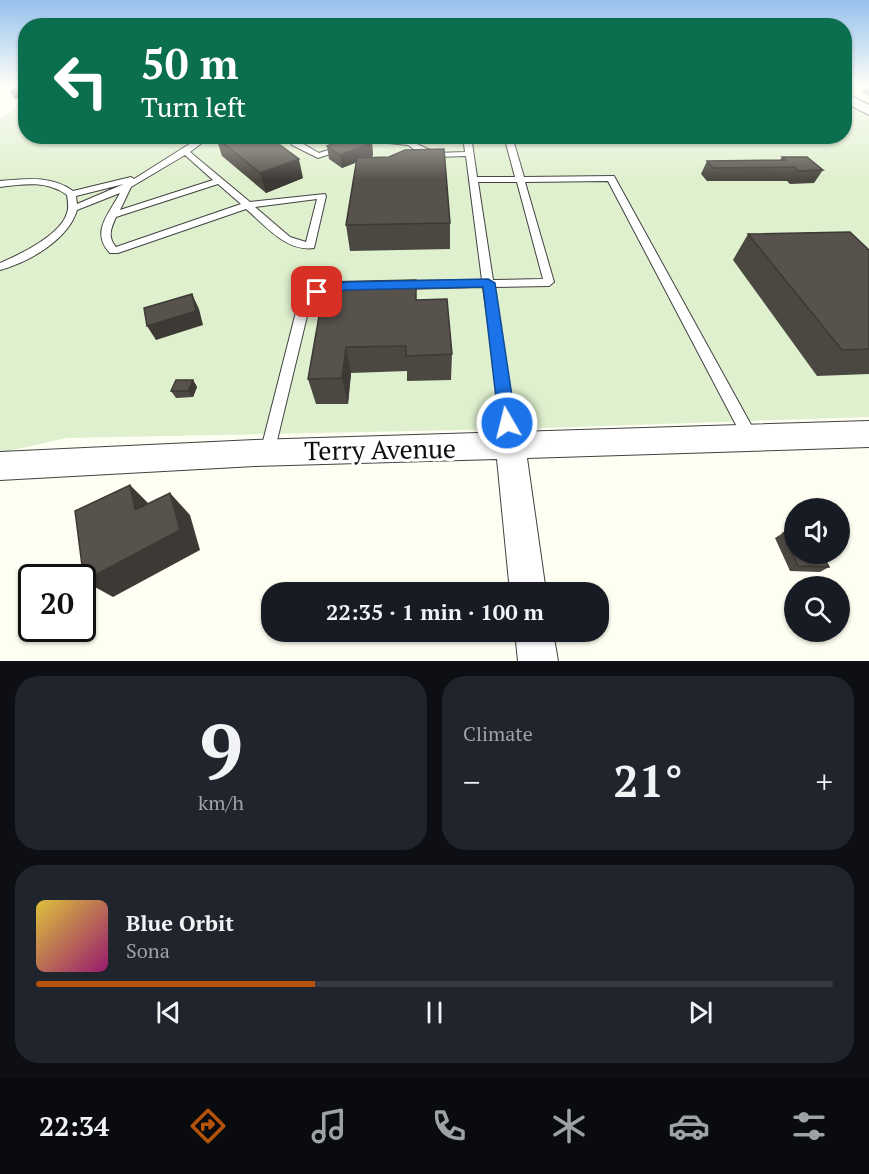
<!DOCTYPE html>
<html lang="en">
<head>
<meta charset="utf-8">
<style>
	:root { --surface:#171b24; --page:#20242c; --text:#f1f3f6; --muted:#9ea1a6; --line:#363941; --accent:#b45309 }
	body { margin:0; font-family:"PT Serif",serif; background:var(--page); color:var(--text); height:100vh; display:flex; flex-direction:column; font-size:22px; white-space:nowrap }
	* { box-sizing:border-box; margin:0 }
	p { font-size:20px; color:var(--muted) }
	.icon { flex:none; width:33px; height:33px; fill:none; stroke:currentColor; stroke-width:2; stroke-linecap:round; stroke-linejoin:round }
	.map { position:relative; height:661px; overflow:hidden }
	.side { display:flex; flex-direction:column; gap:15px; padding:15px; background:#0d0f14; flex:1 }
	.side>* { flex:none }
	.banner { position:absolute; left:18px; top:18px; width:834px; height:126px; border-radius:24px; box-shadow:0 2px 4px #0004; background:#0b6e4f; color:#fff; overflow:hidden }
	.controls { position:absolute; left:784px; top:498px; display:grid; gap:12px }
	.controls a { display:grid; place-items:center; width:66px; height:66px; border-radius:50%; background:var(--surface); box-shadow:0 2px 4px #0004; font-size:30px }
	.speed { position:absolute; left:18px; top:564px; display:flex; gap:12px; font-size:30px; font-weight:700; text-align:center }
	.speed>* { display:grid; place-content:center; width:78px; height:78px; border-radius:50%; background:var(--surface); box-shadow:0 2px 4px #0004; line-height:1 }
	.speed .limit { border:3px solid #111; border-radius:9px; background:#fff; color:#111 }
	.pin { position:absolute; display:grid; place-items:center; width:51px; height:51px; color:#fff; margin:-26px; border-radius:12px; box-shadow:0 3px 9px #0006 }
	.me { position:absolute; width:66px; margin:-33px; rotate:352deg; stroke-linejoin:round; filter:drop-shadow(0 0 4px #0008) }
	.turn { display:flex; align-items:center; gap:21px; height:126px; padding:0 24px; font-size:27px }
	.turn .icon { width:78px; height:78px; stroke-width:2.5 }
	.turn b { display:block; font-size:42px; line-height:51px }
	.big { font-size:45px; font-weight:700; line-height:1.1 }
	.side .tile { flex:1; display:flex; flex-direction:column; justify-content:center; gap:9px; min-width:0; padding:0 21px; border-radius:24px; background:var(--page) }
	.side .dial { align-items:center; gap:0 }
	.dial b { font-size:78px; line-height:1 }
	.song { display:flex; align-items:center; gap:18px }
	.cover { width:72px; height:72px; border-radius:9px; background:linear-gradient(135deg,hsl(50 70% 55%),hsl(320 70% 35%)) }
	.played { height:6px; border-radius:3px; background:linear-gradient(90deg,var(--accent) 35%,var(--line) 35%) }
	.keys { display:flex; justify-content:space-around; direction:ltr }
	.heat { display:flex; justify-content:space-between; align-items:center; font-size:33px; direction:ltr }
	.side .tiles { flex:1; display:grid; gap:15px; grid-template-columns:1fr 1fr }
	.tile:last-child { grid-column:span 2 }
	.trip { position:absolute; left:261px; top:582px; width:348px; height:60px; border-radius:24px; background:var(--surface); box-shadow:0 2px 4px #0004; font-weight:700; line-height:60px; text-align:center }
	.dock { display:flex; height:96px; justify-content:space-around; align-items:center; background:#090b0e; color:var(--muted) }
	.dock .icon { width:42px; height:42px }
	.dock .active { color:var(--accent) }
	.dock b { font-size:27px; color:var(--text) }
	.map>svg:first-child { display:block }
	.pitch { fill:#dff0ce }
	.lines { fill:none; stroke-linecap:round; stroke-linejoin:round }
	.lane-casing { stroke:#424242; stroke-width:2 }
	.street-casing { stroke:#424242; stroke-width:2 }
	.lane { fill:#fff; fill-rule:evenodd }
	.street { fill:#fff; fill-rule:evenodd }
	.wall { fill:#4b4741 }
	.shaded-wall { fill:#3d3935 }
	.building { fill:#57524c; stroke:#3d3935; stroke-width:1.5 }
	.route { fill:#1a73e8; stroke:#114b97; stroke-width:1.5 }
	.labels { text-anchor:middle; stroke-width:6; stroke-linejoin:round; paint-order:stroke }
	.near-street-label { font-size:26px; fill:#0f0f0f; stroke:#fff }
</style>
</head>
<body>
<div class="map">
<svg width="869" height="661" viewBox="0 0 869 661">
	<rect width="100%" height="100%" fill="#fefef2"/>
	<polygon class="pitch" points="25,101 26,136 844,136 845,102 869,118 869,417 512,429 66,438 0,453 0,119"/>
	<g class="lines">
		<defs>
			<g id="lane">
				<path d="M202 136H211L190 152 250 202 325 194 326 196 314 248C286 252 265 225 246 209L118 253H110C90 232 109 214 120 193L77 210C68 240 29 262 0 270V263C19 255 61 235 67 213 69 208 68 201 67 195 47 180 23 184 0 187V181C25 179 51 175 73 191L131 177 134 179ZM185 155 213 180 120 210 131 187ZM124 184 77 204 76 196ZM218 184 241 204 116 247C107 237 111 228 116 217ZM317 199 306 242 290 237 255 207Z"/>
				<path d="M297 136H304L300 142 319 153 368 137 410 141 437 153 465 152 463 136H471L477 177H515L504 136H512L524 177 614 176 755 432 757 437 755 442 750 443 745 442 608 181 525 182 554 282 549 286 494 287 518 446 516 451 511 453 506 451 483 287 402 289 397 285 402 281 482 280 466 156 436 157 418 152 408 145 369 141 318 158 292 145 291 143ZM478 182H517L543 279 493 280Z"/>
				<path d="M340 283 345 287 344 290 321 297 308 312 274 453 272 458 267 460 262 458 260 453 296 312C306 293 319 286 340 283Z"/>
			</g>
			<g id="street">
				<polygon points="844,92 869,105 869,115 844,102"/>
				<polygon points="869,421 869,447 527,458 546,592 510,592 497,459 255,466 0,480 0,452 255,440"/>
				<polygon points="515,632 553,632 558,661 518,661"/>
			</g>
		</defs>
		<use href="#lane" class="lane-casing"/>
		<use href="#street" class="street-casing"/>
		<use href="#lane" class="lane"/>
		<use href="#street" class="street"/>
	</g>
	<g class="wall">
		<polygon points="865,87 869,87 869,96 862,92"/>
		<polygon points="216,137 303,178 266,193 222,156"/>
		<polygon points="372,143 373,156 369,158 450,223 450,249 350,251 346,225 357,162 342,168 329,159 327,146"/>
		<polygon points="782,157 823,170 814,183 790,184 787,181 707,181 701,174 707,161 780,160"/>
		<polygon points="748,234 869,250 869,374 817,376 733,260"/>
		<polygon points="325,282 417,300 452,354 451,380 407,381 407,371 351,373 348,404 316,404 308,379"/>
		<polygon points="193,380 197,387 193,397 176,398 171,391"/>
		<polygon points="783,533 829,567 820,572 790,571 775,538"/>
	</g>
	<g class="shaded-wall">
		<polygon points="26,91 26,97 15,99 11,93"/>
		<polygon points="247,136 266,136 255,157"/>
		<polygon points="372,143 373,156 342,168 340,155"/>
		<polygon points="299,159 303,178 266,193 260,173"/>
		<polygon points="192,294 199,309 203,325 156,340 147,326"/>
		<polygon points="346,347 351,373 348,404 342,378"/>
		<polygon points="193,380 197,387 193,397 188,391"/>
		<polygon points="130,485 152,507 135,510"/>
		<polygon points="170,493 190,515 200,550 113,597 84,581"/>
	</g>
	<g class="building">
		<polygon points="12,87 26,87 26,91 11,93"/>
		<polygon points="218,136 254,136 250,138 253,141 268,136 299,159 260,173 216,137"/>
		<polygon points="354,136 360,136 372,143 340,155 327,146"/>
		<polygon points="444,149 450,223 346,225 357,158 389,157 405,150"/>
		<polygon points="782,157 807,157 823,170 798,171 795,167 713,168 707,161 785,160"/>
		<polygon points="850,232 869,250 869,349 842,350 748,234"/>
		<polygon points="416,280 416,300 447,299 452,354 406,356 406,346 346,347 342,378 308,379 325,282"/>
		<polygon points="192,294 196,311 147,326 144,308"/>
		<polygon points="176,380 193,380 188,391 171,391"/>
		<polygon points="130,485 135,510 170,493 180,530 84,581 75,511"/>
		<polygon points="783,533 795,533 795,554 822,554 829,567 798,566"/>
	</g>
	<linearGradient id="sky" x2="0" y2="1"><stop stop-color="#95c1ed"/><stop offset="0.48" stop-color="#fffff9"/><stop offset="1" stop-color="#fffff9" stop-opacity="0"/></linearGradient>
	<rect width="869" height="180" fill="url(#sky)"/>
	<polygon class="route" points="488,279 495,283 516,423 513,428 507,430 502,428 499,423 483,287 346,290 317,297 310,292 312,289 346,282"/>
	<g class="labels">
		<g class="near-street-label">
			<text transform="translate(380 450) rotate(-1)" y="9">Terry Avenue</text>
		</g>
	</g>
</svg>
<div class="controls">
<a><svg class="icon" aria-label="sound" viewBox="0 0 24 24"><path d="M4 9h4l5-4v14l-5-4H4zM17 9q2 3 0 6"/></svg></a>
<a><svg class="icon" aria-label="search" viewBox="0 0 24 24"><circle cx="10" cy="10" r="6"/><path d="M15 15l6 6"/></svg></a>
</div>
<div class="speed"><div class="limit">20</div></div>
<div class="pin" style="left:317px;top:292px;background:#d93025"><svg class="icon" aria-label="arrive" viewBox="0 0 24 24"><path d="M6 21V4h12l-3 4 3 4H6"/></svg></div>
<svg class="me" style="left:507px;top:423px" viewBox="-20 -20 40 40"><circle r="17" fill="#1a73e8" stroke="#fff" stroke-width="3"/><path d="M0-11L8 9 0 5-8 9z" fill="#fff"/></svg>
<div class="trip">22:35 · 1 min · 100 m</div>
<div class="banner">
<div class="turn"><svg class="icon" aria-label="left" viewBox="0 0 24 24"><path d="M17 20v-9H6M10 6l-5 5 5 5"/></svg><div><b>50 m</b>Turn left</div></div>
</div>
</div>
<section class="side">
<div class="tiles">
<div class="tile dial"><b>9</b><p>km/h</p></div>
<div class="tile"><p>Climate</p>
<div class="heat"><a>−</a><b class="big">21°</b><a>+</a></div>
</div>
<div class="tile">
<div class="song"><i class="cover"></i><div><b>Blue Orbit</b><p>Sona</p></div></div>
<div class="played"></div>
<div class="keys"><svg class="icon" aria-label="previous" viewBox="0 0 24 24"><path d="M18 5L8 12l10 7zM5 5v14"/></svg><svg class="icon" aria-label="pause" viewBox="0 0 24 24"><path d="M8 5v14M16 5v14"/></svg><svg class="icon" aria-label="next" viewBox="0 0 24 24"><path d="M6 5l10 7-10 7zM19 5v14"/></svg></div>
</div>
</div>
</section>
<nav class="dock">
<b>22:34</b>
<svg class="icon active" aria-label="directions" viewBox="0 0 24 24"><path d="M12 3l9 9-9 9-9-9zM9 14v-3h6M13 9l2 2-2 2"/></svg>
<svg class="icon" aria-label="music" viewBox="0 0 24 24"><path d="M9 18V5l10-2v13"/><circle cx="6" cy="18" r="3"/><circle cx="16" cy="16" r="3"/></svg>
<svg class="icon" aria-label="phone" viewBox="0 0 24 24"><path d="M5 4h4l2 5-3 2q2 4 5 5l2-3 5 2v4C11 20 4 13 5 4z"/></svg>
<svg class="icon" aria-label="climate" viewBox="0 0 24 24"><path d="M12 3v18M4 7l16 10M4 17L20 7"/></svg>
<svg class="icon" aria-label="car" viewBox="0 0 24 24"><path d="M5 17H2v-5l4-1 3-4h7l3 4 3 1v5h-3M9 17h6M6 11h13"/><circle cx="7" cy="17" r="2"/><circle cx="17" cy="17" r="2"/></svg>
<svg class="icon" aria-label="filters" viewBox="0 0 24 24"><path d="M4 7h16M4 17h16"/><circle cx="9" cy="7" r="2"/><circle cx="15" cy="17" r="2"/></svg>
</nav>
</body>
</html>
